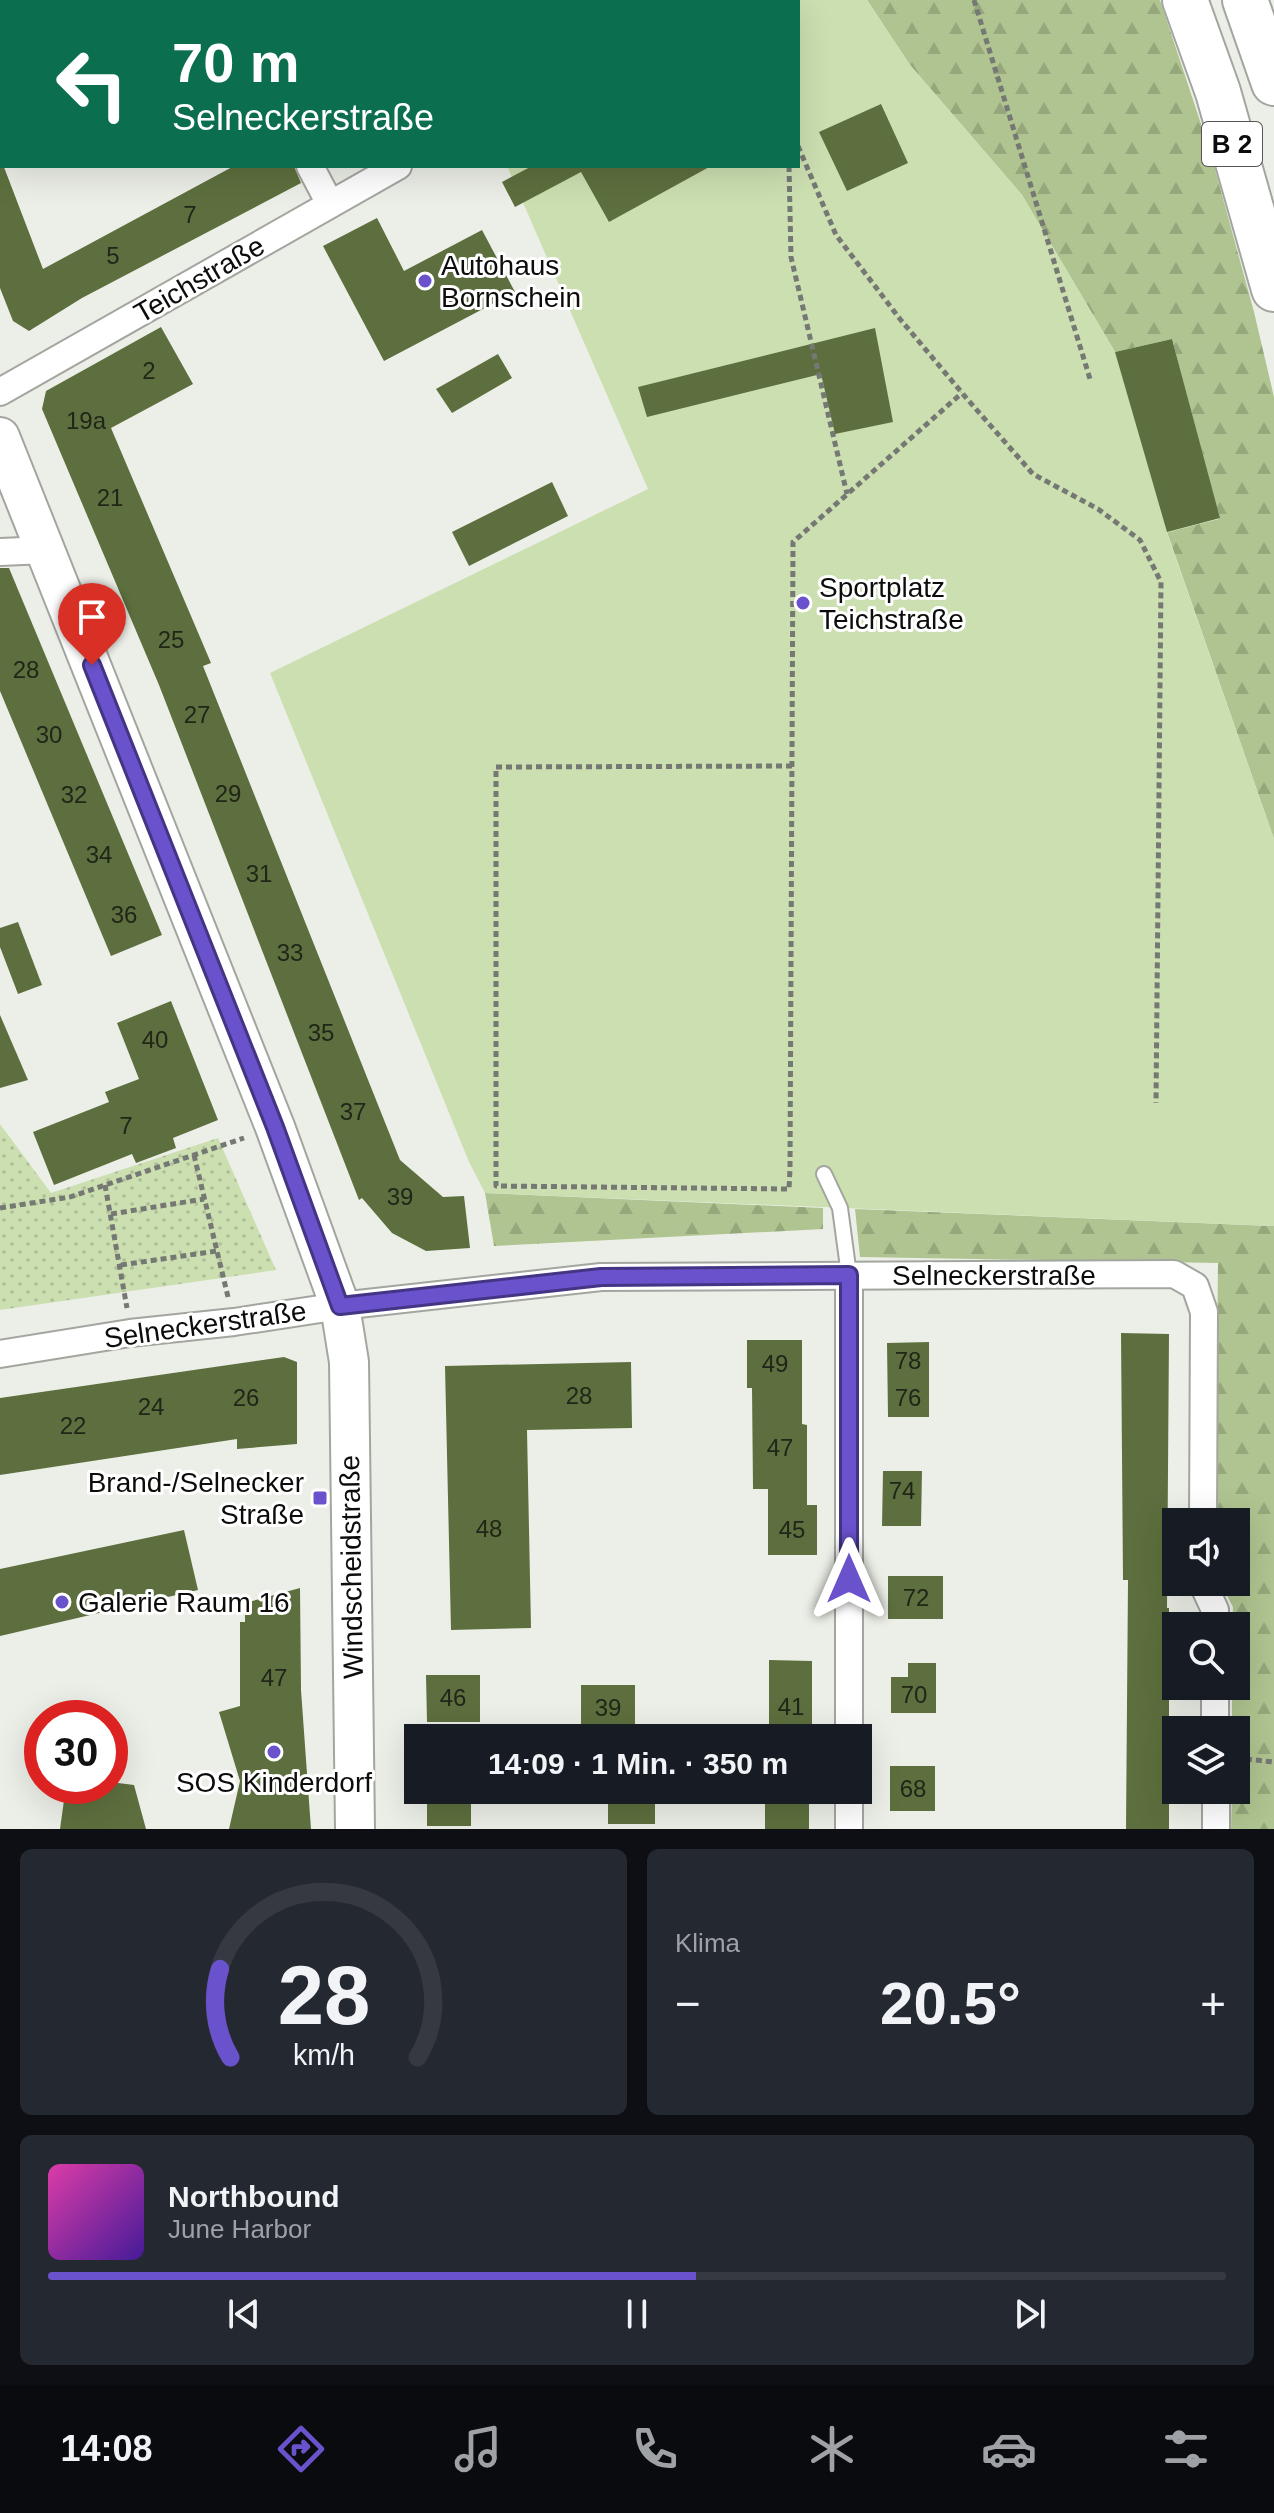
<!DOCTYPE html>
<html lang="de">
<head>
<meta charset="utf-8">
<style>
	:root { --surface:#171b24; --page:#242831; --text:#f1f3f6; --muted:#9ea1a6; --line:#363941; --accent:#6952cb }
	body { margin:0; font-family:Arial,sans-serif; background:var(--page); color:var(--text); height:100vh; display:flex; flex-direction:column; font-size:30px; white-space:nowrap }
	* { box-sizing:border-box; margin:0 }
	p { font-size:26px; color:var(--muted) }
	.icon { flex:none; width:44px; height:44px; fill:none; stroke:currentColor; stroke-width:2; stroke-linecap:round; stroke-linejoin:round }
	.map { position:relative; height:1829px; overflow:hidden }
	.panel { display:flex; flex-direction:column; gap:20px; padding:20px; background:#0d0f14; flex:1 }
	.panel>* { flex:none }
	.top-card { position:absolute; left:0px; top:0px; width:800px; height:168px; box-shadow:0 8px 32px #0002; background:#0b6e4f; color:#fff; overflow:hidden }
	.fabs { position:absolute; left:1162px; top:1508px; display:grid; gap:16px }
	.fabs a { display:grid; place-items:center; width:88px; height:88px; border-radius:0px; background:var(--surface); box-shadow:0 8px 32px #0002; font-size:40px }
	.speed { position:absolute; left:24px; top:1700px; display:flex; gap:16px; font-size:40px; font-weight:700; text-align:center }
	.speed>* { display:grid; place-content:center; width:104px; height:104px; border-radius:50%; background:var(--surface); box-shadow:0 8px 32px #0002; line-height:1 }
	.speed .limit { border:12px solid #d22; background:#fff; color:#111 }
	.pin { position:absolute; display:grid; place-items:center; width:68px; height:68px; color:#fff; margin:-82px -34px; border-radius:50% 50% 50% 0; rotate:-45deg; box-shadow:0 0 8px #0007 }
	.pin .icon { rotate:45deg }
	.me { position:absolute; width:88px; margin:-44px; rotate:0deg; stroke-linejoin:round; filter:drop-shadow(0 0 6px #0008) }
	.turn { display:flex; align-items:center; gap:28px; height:168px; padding:0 40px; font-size:36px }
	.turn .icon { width:104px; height:104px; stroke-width:2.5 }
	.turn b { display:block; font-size:56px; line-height:68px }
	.big { font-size:60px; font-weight:600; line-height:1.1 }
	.panel .tile { flex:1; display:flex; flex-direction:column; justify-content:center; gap:12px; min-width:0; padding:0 28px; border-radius:12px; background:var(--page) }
	.panel .dial { align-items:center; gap:0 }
	.dial svg { height:208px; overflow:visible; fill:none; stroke:var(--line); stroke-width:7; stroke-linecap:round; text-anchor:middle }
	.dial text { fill:var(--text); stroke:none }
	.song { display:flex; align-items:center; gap:24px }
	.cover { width:96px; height:96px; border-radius:12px; background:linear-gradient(135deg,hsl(320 70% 55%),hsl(260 70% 35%)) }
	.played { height:8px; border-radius:4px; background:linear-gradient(90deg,var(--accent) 55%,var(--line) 55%) }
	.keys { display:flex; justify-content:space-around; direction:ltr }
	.heat { display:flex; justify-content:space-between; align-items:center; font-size:44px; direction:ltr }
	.panel .tiles { flex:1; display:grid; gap:20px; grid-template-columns:1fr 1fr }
	.tile:last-child { grid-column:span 2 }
	.trip { position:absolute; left:404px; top:1724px; width:468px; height:80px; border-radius:0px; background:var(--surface); box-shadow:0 8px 32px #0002; font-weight:600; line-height:80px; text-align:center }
	.dock { display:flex; height:128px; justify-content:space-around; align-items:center; background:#090b0e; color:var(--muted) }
	.dock .icon { width:56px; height:56px }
	.dock .active { color:var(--accent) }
	.dock b { font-size:36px; color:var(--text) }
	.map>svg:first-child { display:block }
	.grass { fill:url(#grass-dots) }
	.forest { fill:url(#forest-firs) }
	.pitch { fill:#ccdfb1 }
	.building { fill:#5d6f3e }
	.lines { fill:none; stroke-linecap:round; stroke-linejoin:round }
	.lane-casing { stroke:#a3a69f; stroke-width:18 }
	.street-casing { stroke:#a3a69f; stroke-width:30 }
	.secondary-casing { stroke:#a3a69f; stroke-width:42 }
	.highway-casing { stroke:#a3a69f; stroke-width:48 }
	.path { stroke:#767873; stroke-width:5; stroke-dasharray:6 4; stroke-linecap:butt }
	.lane { stroke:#fff; stroke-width:14 }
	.street { stroke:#fff; stroke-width:26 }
	.secondary { stroke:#fff; stroke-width:38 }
	.highway { stroke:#fff; stroke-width:44 }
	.route-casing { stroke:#443584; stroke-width:20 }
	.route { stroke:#6952cb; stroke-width:14 }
	.poi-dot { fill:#6952cb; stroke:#fff; stroke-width:3 }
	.labels { text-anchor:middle; stroke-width:6; stroke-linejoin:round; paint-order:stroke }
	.number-label { font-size:24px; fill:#202618 }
	.shield { fill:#fff; stroke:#555654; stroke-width:2 }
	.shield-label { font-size:26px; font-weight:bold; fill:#0c0d0b }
	.poi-label { font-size:28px; fill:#0c0d0b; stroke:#fff; text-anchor:start }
	.street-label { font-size:28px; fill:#0c0d0b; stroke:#fff }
</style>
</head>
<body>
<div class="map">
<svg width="1274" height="1829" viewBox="0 0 1274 1829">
	<defs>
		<pattern id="grass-dots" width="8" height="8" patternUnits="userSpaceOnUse" patternTransform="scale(2)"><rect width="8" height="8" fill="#ccdfb1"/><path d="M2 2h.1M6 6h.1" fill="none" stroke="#aebe97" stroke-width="1.8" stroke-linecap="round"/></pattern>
		<pattern id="forest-firs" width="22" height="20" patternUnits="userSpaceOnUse" patternTransform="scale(2)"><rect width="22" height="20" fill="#afc490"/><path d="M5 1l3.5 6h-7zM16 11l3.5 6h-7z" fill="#95a77b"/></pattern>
	</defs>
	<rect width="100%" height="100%" fill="#ecefe7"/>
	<polygon class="grass" points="0,1124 51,1193 218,1138 276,1270 0,1310"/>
	<g class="forest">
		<polygon points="867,0 1160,0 1210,151 1254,312 1274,397 1274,839 1167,532 1219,519 1172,339 1115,352 1022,195 910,65"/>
		<polygon points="485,1193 823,1208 823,1229 494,1246"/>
		<polygon points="855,1209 1274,1226 1274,1829 1231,1829 1232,1790 1236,1790 1236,1730 1232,1730 1232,1686 1236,1686 1236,1626 1232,1626 1233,1607 1220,1582 1236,1582 1236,1522 1215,1522 1218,1263 860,1257"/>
	</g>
	<polygon class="pitch" points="769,0 867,0 910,65 1022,195 1115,352 1172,339 1220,518 1167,533 1274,839 1274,1226 485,1193 469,1162 270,673 648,489 507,166 798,166 798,2 765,2"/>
	<g class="building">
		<polygon points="881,104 908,163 847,191 819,132"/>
		<polygon points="0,162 2,162 43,269 234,166 294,166 301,183 82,298 29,331 13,321 0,288"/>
		<polygon points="532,166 711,166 609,222 581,172 515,207 502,182"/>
		<polygon points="377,218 404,271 482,230 515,292 384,361 323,246"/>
		<polygon points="161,327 193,384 111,428 211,663 203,666 400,1160 443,1197 464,1196 470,1248 426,1251 392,1233 362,1198 359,1200 159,685 42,409 46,391"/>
		<polygon points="875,328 893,422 835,434 821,374 647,417 638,387"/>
		<polygon points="1172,339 1220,518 1167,532 1115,352"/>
		<polygon points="498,354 512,378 452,413 436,389"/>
		<polygon points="552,482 568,516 469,566 452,532"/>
		<polygon points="0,568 9,568 162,935 111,956 0,691"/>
		<polygon points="18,922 42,985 18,994 0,947 0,928"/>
		<polygon points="171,1001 218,1120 173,1138 176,1148 136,1163 132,1154 54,1185 33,1132 109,1102 105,1092 139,1079 117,1023"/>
		<polygon points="0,1015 28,1080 0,1088"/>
		<polygon points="1121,1333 1169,1334 1167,1608 1169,1608 1169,1829 1126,1829 1128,1580 1123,1580"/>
		<polygon points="747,1340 802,1340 802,1424 807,1425 807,1505 817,1505 817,1555 768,1555 768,1489 753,1489 752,1388 747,1388"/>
		<polygon points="929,1342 929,1417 888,1417 887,1343"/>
		<polygon points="284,1357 297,1362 297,1444 237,1449 237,1439 0,1475 0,1398"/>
		<polygon points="631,1362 632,1428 527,1430 531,1628 451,1630 445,1366"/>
		<polygon points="883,1471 922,1471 921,1526 882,1526"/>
		<polygon points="184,1530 198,1590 0,1636 0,1569"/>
		<rect x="888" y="1576" width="55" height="43"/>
		<polygon points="300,1588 301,1690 311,1829 229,1829 240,1781 219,1712 240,1706 240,1622 245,1622 245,1603"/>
		<polygon points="769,1660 812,1661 812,1738 769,1738"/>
		<polygon points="908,1663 936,1663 936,1713 891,1713 891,1677 908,1677"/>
		<polygon points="426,1675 480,1675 480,1722 427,1722"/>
		<polygon points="581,1685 635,1685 635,1732 581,1731"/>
		<rect x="890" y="1766" width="45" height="45"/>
		<polygon points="110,1782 134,1785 146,1829 60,1829 66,1786 110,1786"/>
		<rect x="427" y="1790" width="44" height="36"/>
		<rect x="608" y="1790" width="47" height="34"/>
		<rect x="765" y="1790" width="44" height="39"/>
	</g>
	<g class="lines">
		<defs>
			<g id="lane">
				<polyline points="569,0 570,2"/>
				<polyline points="824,1174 840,1208 849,1275"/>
			</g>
			<g id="street">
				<polyline points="220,0 221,2"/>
				<polyline points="698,2 702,0"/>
				<polyline points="310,166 330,204"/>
				<polyline points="0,392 398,166"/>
				<polyline points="0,552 46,550"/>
				<polyline points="849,1275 849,1738"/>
				<polyline points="0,1354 130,1333 234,1322 340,1306 601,1277 1174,1274 1195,1286 1204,1312 1203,1522"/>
				<polyline points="1202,1582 1215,1610 1215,1626"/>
				<polyline points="1215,1686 1215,1730"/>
				<polyline points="849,1790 849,1829"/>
				<polyline points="1216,1790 1216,1829"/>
			</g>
			<polyline id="secondary" points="0,437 275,1127 340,1306 349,1362 355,1829"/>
			<g id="highway">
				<polyline points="1185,0 1218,92 1274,289"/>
				<polyline points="1245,0 1274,83"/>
			</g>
		</defs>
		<use href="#lane" class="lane-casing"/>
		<use href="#street" class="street-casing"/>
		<use href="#secondary" class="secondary-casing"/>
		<use href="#highway" class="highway-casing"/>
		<g class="path">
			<polyline points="974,0 1090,379"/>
			<polyline points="798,146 836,235 900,319 968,400 1033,474 1098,509 1140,540 1161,582 1156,1103"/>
			<polyline points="789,166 791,257 847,494"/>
			<polyline points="792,766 496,767 496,1186 789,1189 790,1169 793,542 962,393"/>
			<polyline points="194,1155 228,1297"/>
			<polyline points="105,1185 127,1308"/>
			<polyline points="0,1208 70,1197 244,1138"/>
			<polyline points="111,1214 204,1199"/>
			<polyline points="121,1265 217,1251"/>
			<polyline points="1236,1758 1274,1762"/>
		</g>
		<use href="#lane" class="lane"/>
		<use href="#street" class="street"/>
		<use href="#secondary" class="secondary"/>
		<use href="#highway" class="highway"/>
	</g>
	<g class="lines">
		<defs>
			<polyline id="route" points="92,665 275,1127 340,1306 601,1277 849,1275 849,1579"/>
		</defs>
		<use href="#route" class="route-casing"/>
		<use href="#route" class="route"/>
	</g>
	<g class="poi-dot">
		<circle cx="425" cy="281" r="8"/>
		<circle cx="803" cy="603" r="8"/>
		<rect x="312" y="1490" width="16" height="16" rx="4"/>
		<circle cx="62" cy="1602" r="8"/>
		<circle cx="274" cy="1752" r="8"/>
	</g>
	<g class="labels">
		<g class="number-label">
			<text x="190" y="223">7</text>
			<text x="113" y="264">5</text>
			<text x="149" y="379">2</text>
			<text x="86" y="429">19a</text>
			<text x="110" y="506">21</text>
			<text x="171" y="648">25</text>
			<text x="26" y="678">28</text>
			<text x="197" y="723">27</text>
			<text x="49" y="743">30</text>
			<text x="228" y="802">29</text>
			<text x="74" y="803">32</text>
			<text x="99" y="863">34</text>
			<text x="259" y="882">31</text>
			<text x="124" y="923">36</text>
			<text x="290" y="961">33</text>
			<text x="321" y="1041">35</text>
			<text x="155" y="1048">40</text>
			<text x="353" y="1120">37</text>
			<text x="126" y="1134">7</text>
			<text x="400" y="1205">39</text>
			<text x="908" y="1369">78</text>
			<text x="775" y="1372">49</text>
			<text x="579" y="1404">28</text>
			<text x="246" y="1406">26</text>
			<text x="908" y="1406">76</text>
			<text x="151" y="1415">24</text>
			<text x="73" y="1434">22</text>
			<text x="780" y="1456">47</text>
			<text x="902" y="1499">74</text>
			<text x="489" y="1537">48</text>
			<text x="792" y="1538">45</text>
			<text x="916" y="1606">72</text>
			<text x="274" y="1686">47</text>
			<text x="914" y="1703">70</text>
			<text x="453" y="1706">46</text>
			<text x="791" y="1715">41</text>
			<text x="608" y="1716">39</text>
			<text x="913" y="1797">68</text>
		</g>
		<rect class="shield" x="1202" y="122" width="60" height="44" rx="6"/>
		<g class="shield-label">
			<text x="1232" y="153">B 2</text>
		</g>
		<g class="poi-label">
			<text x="441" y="275">Autohaus<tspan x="441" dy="32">Bornschein</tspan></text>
			<text x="819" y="597">Sportplatz<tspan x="819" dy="32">Teichstraße</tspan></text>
			<text x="304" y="1492" text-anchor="end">Brand-/Selnecker<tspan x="304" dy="32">Straße</tspan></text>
			<text x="78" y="1612">Galerie Raum 16</text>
			<text x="274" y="1792" text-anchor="middle">SOS Kinderdorf</text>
		</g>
		<g class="street-label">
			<text transform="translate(199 279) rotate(-30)" y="10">Teichstraße</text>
			<text x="994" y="1285">Selneckerstraße</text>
			<text transform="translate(205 1324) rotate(-8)" y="10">Selneckerstraße</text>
			<text transform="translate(351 1567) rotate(-91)" y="10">Windscheidstraße</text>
		</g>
	</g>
</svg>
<div class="fabs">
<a><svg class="icon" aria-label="sound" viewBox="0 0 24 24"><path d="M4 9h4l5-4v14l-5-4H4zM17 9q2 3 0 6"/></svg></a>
<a><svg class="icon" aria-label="search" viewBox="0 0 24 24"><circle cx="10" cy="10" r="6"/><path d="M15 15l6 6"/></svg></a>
<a><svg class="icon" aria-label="layers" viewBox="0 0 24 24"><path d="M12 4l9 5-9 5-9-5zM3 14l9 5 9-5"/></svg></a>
</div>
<div class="speed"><div class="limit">30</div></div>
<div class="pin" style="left:92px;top:665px;background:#d93025"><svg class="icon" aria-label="arrive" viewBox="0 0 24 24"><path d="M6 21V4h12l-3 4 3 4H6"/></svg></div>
<svg class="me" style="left:849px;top:1579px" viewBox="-20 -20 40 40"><path d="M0-17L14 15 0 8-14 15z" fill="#6952cb" stroke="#fff" stroke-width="4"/></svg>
<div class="trip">14:09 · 1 Min. · 350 m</div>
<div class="top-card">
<div class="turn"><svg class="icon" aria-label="left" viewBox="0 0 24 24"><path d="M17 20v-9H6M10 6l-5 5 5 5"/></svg><div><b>70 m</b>Selneckerstraße</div></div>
</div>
</div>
<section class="panel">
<div class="tiles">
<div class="tile dial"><svg viewBox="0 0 100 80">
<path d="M14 69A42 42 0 1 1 86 69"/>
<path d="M14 69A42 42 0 0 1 10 35" stroke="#6952cb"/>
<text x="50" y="56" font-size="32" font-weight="700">28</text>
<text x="50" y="72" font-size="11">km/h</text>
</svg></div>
<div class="tile"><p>Klima</p>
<div class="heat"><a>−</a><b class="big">20.5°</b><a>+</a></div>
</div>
<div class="tile">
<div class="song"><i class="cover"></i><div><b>Northbound</b><p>June Harbor</p></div></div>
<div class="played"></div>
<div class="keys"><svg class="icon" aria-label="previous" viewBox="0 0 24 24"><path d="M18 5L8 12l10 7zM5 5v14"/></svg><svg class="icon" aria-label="pause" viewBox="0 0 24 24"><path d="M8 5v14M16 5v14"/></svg><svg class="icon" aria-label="next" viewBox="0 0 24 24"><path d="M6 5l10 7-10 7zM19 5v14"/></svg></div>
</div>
</div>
</section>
<nav class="dock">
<b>14:08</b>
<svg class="icon active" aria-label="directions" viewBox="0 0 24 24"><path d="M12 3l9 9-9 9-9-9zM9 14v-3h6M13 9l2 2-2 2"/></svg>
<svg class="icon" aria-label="music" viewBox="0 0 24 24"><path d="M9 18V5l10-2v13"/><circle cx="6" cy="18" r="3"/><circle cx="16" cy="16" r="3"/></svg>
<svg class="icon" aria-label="phone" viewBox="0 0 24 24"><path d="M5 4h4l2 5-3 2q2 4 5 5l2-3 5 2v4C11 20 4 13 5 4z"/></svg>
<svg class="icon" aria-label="climate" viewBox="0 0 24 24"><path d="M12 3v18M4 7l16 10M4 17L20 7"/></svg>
<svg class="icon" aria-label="car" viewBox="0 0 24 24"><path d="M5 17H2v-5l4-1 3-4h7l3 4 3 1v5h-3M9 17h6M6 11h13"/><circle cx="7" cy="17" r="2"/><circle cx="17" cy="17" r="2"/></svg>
<svg class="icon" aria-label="filters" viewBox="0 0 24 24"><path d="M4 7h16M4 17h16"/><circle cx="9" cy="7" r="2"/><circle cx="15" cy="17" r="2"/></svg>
</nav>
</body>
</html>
